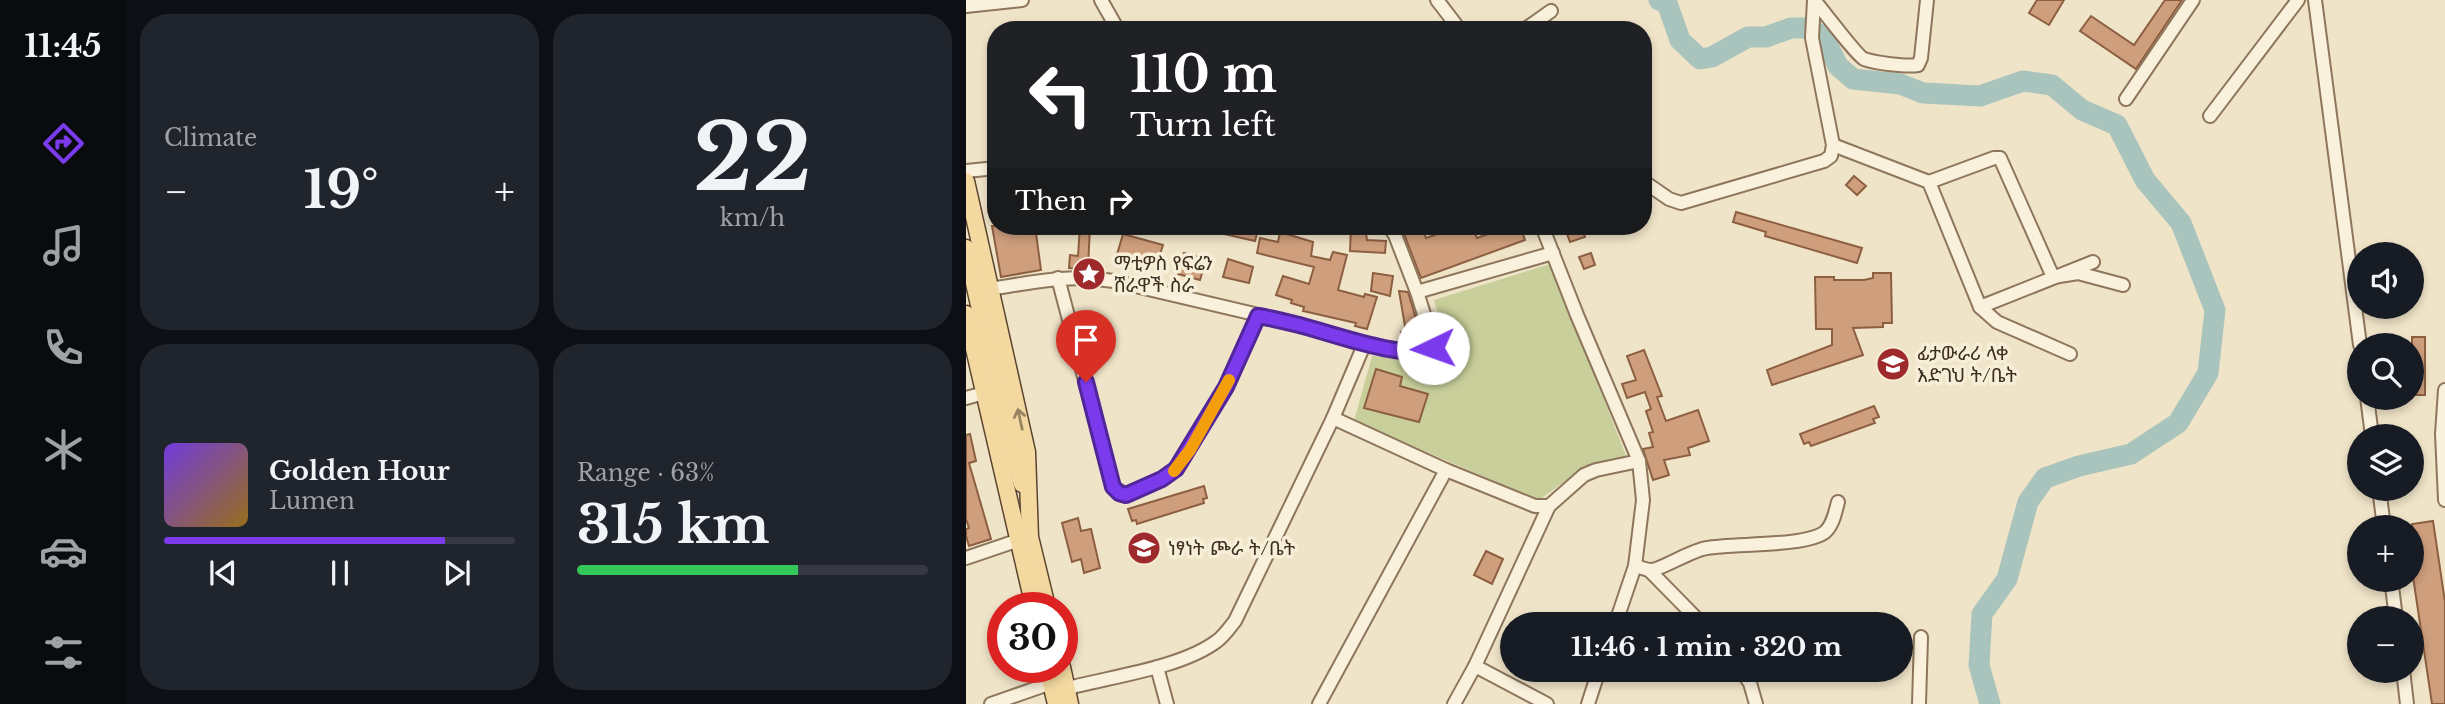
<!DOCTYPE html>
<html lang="en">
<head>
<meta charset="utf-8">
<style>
	:root { --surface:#171b24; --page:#20242c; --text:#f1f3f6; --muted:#9ea1a6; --line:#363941; --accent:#7c3aed }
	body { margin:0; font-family:"Libre Baskerville","Noto Sans Ethiopic",serif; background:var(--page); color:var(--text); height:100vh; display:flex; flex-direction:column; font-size:26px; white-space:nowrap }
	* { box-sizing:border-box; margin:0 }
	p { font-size:23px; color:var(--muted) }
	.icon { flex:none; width:38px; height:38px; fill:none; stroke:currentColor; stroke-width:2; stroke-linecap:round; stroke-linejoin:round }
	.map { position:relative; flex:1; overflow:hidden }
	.sheet { display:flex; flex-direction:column; gap:14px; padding:14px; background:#0d0f14; width:840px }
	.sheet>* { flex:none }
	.hud { position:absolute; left:21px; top:21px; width:665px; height:214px; border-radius:28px; box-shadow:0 4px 10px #0003; background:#202124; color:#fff; overflow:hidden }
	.controls { position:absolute; left:1381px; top:242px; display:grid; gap:14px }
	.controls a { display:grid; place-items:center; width:77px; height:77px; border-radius:50%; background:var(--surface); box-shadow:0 4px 10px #0003; font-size:35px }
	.speed { position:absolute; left:21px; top:592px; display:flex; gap:14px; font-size:35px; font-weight:700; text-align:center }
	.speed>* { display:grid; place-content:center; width:91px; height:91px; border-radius:50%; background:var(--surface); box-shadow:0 4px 10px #0003; line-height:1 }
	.speed .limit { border:10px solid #d22; background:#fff; color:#111 }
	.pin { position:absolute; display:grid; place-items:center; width:60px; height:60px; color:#fff; margin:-72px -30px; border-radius:50% 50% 50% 0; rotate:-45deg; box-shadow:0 0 7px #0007 }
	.pin .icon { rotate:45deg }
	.me { position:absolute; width:77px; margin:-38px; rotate:267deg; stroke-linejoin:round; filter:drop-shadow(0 0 5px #0008) }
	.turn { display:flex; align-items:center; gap:24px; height:147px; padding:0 28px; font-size:32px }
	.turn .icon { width:91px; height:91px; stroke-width:2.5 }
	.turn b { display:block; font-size:49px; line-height:60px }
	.then { display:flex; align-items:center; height:66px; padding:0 28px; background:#0003; gap:14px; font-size:26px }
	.big { font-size:52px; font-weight:800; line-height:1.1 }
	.sheet .tile { flex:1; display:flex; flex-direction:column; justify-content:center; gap:10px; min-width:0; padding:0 24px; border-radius:28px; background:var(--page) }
	.sheet .dial { align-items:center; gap:0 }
	.dial b { font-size:91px; line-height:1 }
	.song { display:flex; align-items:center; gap:21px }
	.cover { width:84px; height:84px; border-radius:10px; background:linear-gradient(135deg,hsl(260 70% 55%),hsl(40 70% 35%)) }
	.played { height:7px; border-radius:4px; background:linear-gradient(90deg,var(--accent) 80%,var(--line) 80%) }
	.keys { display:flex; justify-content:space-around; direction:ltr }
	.heat { display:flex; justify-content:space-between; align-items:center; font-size:38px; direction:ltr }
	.charge { height:10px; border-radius:5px; background:linear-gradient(90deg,#34c759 63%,var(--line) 0) }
	.sheet .tiles { flex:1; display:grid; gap:14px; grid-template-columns:repeat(2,1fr) }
	.trip { position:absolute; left:534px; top:612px; width:413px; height:70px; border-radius:35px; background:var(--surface); box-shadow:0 4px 10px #0003; font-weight:800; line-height:70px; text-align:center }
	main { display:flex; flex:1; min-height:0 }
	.dock { display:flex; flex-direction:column; width:126px; justify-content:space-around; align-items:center; background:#090b0e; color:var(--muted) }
	.dock .icon { width:49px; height:49px }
	.dock .on { color:var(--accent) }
	.dock b { font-size:32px; color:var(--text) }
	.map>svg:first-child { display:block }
	.green { fill:#c9cf9b }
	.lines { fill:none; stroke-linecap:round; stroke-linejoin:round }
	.river { stroke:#a9c4bc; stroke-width:21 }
	.building { fill:#cf9f7d; stroke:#8d5f41; stroke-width:2 }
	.minor-casing { stroke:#8d765c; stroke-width:16 }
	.major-casing { stroke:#5b4430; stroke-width:19 }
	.minor { stroke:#faf1dc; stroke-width:12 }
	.major { stroke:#f3d9a0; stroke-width:16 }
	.oneway { stroke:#988460 }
	.route-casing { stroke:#51269a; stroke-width:18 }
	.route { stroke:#7c3aed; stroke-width:12 }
	.slow { stroke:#f59e0b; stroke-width:12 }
	.labels { text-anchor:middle; stroke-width:7; stroke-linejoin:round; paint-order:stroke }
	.poi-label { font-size:19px; fill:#3d2e20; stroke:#f7eed8; text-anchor:start }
</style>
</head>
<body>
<main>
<nav class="dock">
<b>11:45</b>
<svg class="icon on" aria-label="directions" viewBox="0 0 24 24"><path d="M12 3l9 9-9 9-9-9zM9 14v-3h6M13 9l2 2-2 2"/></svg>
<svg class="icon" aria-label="music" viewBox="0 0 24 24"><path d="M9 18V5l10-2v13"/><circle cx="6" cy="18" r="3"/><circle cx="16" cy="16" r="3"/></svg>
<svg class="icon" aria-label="phone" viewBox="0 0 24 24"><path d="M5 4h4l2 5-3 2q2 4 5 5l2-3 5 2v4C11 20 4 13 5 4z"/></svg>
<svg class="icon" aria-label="climate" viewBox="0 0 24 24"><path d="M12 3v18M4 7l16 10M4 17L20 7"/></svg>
<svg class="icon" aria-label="car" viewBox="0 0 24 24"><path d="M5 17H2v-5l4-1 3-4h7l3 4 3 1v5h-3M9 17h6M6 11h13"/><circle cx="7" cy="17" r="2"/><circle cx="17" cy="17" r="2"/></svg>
<svg class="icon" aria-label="filters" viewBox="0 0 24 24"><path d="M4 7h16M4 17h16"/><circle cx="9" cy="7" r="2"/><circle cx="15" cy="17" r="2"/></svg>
</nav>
<section class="sheet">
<div class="tiles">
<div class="tile"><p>Climate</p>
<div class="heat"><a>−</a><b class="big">19°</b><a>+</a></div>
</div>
<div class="tile dial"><b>22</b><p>km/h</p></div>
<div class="tile">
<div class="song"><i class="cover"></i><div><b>Golden Hour</b><p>Lumen</p></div></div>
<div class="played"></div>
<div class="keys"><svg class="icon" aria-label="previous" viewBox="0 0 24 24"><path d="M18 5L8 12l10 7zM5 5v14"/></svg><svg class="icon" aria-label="pause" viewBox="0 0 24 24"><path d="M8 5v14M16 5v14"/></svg><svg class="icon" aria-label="next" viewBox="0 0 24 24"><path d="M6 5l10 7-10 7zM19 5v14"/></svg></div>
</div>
<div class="tile"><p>Range · 63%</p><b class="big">315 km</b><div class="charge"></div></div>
</div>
</section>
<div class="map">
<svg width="1479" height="704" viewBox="0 0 1479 704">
	<rect width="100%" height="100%" fill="#f0e4c8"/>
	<polygon class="green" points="584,264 661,458 620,466 573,500 388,421 406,356 476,362 482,350 468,300"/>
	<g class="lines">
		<polyline class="river" points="693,0 701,3 714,40 734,59 746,57 782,37 800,37 825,28 840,28 851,33 861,44 872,66 887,79 934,84 957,93 1014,96 1057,81 1086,85 1116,110 1151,125 1179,180 1215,223 1249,310 1242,373 1212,423 1165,454 1113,466 1079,478 1062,502 1041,579 1016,614 1013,665 1024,704"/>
	</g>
	<g class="building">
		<polygon points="1071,0 1098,0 1083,25 1063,13"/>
		<polygon points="1199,0 1216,0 1170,69 1114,31 1125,16 1168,45"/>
		<polygon points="888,176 900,186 891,195 880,185"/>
		<polygon points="770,212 896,248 891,263 799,236 800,232 767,222"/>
		<polygon points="26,226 69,226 75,270 35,277"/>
		<polygon points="114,226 124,226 122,269 103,268 104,255 112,256"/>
		<polygon points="236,226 293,226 289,241 236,229"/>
		<polygon points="385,226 399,226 401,240 420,241 419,253 384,251"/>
		<polygon points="435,226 456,226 460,238 495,226 506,226 511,238 544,226 554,226 559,240 455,278"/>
		<polygon points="598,226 615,226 619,237 604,242"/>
		<polygon points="314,232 347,242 345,256 364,260 367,252 381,255 372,290 398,297 399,294 411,297 401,329 389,326 390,323 337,311 338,307 325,303 326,300 310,295 317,276 343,284 348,267 291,253 294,238 312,242"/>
		<polygon points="157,234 197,245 191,264 170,258 169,263 150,258"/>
		<polygon points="218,253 240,259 234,280 212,274"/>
		<polygon points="625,253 629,265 618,269 613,257"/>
		<polygon points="262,259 287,267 283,283 257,277"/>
		<polygon points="407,273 427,276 424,296 405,291"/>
		<polygon points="907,273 925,273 926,323 917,323 917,327 887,328 897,355 806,385 801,370 866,345 866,329 850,329 849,277 868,277 868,280 898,280 907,278"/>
		<polygon points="433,291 442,292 457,342 436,341 435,332 440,332"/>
		<rect x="1446" y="337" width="13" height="58"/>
		<polygon points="678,350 696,396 691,397 700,421 732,410 743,441 722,448 724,455 698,460 703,475 687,480 677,449 687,447 683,433 687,432 680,411 685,409 679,392 661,398 656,384 670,380 661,356"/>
		<polygon points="410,369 436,377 434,386 462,394 453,422 398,408"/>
		<polygon points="908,406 913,417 907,419 909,423 845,446 843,442 838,444 834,434"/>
		<polygon points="4,434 10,461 3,463 25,539 3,546 0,536 0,529 3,528 0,519 0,435"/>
		<polygon points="238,486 241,498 237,499 238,503 171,524 170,520 166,521 162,509"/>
		<polygon points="112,518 115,531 125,529 134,568 118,573 115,559 106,562 96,523"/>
		<polygon points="1467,521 1479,602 1479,704 1466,704 1446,570 1446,524"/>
		<polygon points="520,551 537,559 526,584 508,575"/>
	</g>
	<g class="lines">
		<defs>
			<g id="minor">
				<polyline points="135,0 152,30"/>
				<polyline points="471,0 494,30"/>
				<path d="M848 0C856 9 891 56 898 59 909 63 940 67 952 65L955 58 961 0"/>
				<polyline points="1349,0 1394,345"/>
				<polyline points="0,6 56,0"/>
				<polyline points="558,30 585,11"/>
				<polyline points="1160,99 1227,0"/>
				<polyline points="1244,116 1332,0"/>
				<polyline points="867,145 963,182 1014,307 1031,322 1104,354"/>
				<polyline points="0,171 30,168"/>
				<polyline points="677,181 703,199 715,203 858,161 865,156 867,145 846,38 848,0"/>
				<polyline points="963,182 1028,158 1034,158 1087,277 1112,273 1157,285"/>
				<polyline points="423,226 429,235 451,292 587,253"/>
				<polyline points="576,226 611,315 673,461 677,500 669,566 649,625"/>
				<polyline points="92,278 147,487 160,495 196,479 210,469 260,387 292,316"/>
				<path d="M24 289C69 282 102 274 148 281L331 324 398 345 452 352 467 348V343L451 292"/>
				<polyline points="1014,307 1127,262"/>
				<polyline points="1479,390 1476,434 1479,500"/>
				<polyline points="1401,397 1406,436"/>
				<polyline points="0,398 18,393"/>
				<polyline points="367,418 480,470 569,506 583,506 618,475 630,470 673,461"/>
				<polyline points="1413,488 1418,527"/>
				<polyline points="0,558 59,538"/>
				<path d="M669 566C674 567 680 570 685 570 695 570 725 550 741 548 767 543 840 547 859 532 867 525 869 513 872 502"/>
				<polyline points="683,570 737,625"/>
				<polyline points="1425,579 1430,618"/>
				<polyline points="509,666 581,704"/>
				<polyline points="191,667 201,704"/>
				<polyline points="775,670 784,683 790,704"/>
				<polyline points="1437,670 1441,704"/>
				<path d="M95 690C140 677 214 669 251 641 258 636 264 627 269 621L367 418 398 345"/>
				<polyline points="25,704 91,681"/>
				<polyline points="353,704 480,470"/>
				<polyline points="488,704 509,666 583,506"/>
				<polyline points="622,704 633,670"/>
				<polyline points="953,704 955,637"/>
			</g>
			<g id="major">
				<polyline points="0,181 61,452 64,537 81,607"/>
				<polyline points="0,248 45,446 56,484"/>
				<polyline points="0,314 68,607"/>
				<polyline points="81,667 90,704"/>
				<polyline points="96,667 104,704"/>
			</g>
		</defs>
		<use href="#minor" class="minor-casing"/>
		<use href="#major" class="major-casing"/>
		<use href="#minor" class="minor"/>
		<use href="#major" class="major"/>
	</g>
	<defs><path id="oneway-shaft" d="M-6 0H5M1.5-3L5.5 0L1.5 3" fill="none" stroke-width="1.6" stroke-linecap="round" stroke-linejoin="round" transform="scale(1.75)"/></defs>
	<use class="oneway" href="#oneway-shaft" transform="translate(54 419) rotate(-102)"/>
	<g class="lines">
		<defs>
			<path id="route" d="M120 382 147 487 153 493 160 495 196 479 210 469 260 387 292 316C304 318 317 321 329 324 356 330 444 363 467 348"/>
		</defs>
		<use href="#route" class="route-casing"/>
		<use href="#route" class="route"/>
		<polyline class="slow" points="208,471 224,450 263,380"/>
	</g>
	<defs>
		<symbol id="sight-disc" viewBox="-11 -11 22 22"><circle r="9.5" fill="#9e2a2b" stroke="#f7eed8"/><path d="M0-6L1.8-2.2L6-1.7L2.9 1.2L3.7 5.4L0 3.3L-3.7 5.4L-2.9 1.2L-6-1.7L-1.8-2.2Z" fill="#fff"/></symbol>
		<symbol id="school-disc" viewBox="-11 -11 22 22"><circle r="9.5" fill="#9e2a2b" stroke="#f7eed8"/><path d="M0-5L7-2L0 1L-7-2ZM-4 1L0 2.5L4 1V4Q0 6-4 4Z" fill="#fff"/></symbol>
	</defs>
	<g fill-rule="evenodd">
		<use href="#sight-disc" x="104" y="255" width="38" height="38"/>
		<use href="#school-disc" x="908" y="345" width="38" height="38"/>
		<use href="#school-disc" x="159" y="529" width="38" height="38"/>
	</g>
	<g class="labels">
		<g class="poi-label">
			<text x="148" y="270">ማቲዎስ የፍሬን<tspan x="148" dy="22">ሸራዋች ስራ</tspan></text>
			<text x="951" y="360">ፊታውራሪ ላቀ<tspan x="951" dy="22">እድገህ ት/ቤት</tspan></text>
			<text x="202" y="555">ነፃነት ጮራ ት/ቤት</text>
		</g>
	</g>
</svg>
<div class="controls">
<a><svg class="icon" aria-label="sound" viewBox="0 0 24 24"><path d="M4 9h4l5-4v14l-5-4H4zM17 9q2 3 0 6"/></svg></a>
<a><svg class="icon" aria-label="search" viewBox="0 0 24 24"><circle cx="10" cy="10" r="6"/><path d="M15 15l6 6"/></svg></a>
<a><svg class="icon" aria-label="layers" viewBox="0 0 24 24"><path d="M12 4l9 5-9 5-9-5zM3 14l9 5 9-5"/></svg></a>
<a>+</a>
<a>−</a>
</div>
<div class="speed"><div class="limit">30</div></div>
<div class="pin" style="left:120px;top:382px;background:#d93025"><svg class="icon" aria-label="arrive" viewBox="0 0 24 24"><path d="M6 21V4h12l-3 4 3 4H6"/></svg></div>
<svg class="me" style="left:467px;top:348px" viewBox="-20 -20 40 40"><circle r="19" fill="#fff"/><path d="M0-13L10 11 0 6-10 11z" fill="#7c3aed"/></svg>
<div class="trip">11:46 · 1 min · 320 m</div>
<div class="hud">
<div class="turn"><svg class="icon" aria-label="left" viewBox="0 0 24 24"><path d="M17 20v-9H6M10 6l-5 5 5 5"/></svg><div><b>110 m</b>Turn left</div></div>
<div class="then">Then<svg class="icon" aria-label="right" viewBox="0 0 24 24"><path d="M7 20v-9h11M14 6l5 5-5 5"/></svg></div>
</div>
</div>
</main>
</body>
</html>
